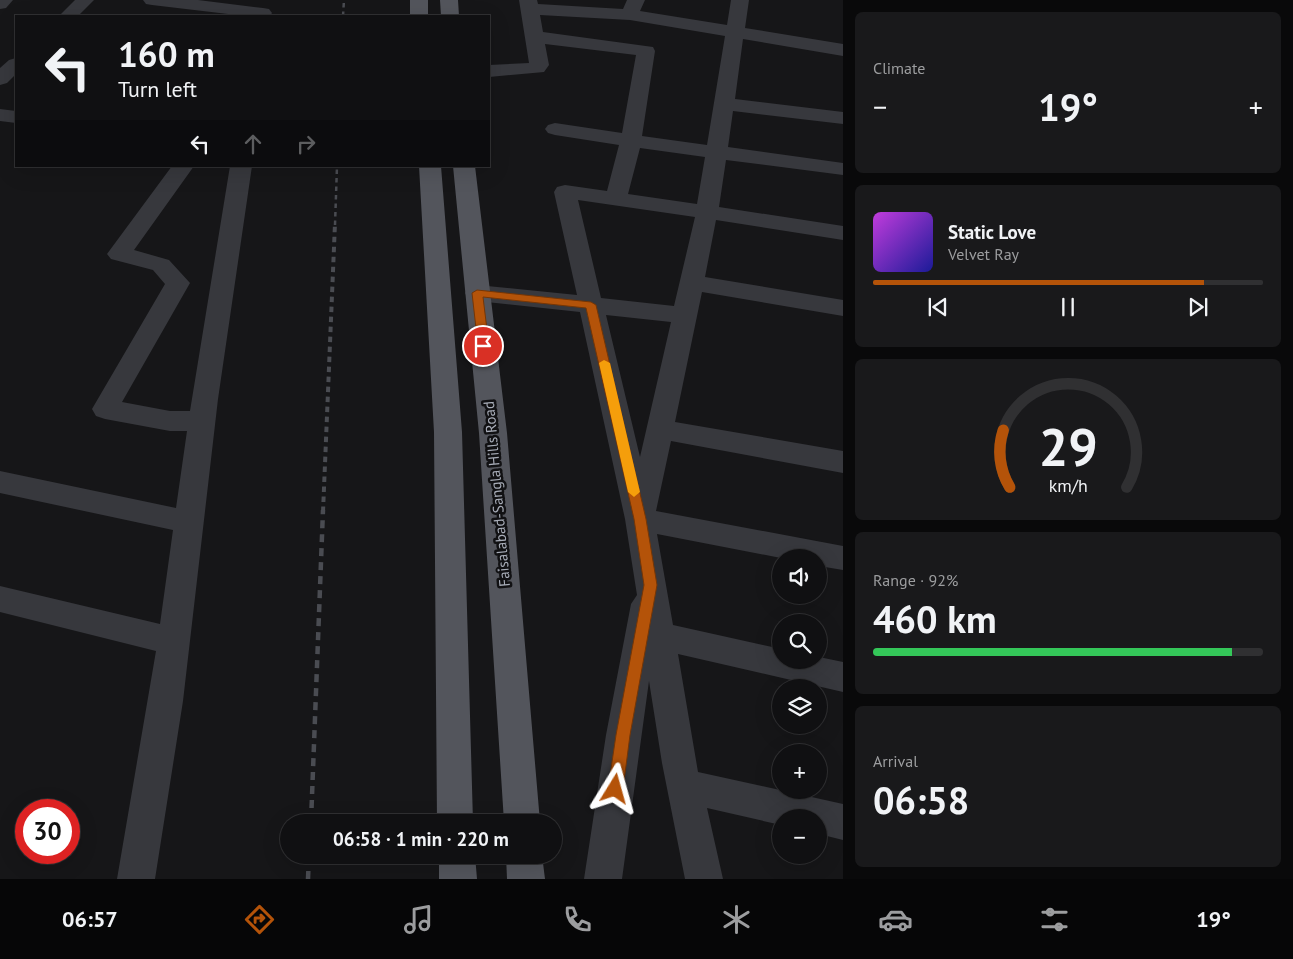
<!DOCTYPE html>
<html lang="en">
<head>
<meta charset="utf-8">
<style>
	:root { --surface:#101012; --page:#19191b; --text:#f1f3f6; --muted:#9c9d9f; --line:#303032; --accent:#b45309 }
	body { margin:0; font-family:"PT Sans",sans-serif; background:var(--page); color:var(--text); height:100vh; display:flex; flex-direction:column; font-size:19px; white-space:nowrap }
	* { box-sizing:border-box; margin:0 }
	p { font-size:16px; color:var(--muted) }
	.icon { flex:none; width:28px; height:28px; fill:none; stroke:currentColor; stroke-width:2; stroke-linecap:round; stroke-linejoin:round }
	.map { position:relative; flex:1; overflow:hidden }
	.sheet { display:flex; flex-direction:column; gap:12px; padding:12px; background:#09090a; width:450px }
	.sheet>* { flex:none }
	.guide { position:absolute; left:15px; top:15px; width:475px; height:152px; border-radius:0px; box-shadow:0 5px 20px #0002,0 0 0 1px var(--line); background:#101012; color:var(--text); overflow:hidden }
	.controls { position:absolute; left:772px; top:549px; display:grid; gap:10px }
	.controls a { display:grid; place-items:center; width:55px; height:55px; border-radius:50%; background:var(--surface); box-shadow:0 5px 20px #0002,0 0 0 1px var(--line); font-size:25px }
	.speed { position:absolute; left:15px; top:799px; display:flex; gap:10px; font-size:25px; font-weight:700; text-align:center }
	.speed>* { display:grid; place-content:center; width:65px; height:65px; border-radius:50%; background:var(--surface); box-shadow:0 5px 20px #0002,0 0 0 1px var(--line); line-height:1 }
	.speed .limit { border:8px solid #d22; background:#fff; color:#111 }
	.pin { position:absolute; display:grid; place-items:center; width:42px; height:42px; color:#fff; margin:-21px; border:2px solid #fff; border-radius:50%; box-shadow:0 1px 5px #0007 }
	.me { position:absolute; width:55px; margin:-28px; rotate:8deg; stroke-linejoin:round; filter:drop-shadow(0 0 4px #0008) }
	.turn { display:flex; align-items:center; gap:18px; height:105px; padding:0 20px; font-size:22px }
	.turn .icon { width:65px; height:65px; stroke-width:2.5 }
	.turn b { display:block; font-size:35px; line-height:42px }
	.lanes { display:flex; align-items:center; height:48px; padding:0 20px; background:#0003; justify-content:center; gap:25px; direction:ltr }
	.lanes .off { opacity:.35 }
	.big { font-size:38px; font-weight:600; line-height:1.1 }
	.sheet .tile { flex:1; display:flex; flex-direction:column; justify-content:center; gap:8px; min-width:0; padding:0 18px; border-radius:8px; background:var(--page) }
	.sheet .dial { align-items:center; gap:0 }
	.dial svg { height:130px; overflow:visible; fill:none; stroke:var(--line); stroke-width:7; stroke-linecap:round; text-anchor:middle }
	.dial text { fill:var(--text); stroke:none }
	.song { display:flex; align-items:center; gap:15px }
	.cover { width:60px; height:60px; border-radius:8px; background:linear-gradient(135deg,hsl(290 70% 55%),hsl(240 70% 35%)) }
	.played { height:5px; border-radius:2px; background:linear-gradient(90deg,var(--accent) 85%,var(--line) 85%) }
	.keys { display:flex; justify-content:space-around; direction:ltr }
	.heat { display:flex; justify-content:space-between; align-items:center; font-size:28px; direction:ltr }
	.charge { height:8px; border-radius:4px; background:linear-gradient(90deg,#34c759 92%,var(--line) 0) }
	.trip { position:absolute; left:280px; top:814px; width:282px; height:50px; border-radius:25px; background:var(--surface); box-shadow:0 5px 20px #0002,0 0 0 1px var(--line); font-weight:600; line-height:50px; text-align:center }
	.tab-bar { display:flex; height:80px; justify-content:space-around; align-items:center; background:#060607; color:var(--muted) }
	.tab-bar .icon { width:35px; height:35px }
	.tab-bar .on { color:var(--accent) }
	.tab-bar b { font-size:22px; color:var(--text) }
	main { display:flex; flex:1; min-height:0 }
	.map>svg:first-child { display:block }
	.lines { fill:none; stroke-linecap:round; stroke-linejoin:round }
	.minor { fill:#37383d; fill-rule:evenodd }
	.major { fill:#53555c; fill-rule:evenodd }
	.rail-far2 { stroke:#4a4c52; stroke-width:2.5; stroke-dasharray:4.5 4; stroke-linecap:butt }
	.rail-far1 { stroke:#4a4c52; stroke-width:4; stroke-dasharray:5.5 4.5; stroke-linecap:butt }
	.rail { stroke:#4a4c52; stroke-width:4.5; stroke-dasharray:8 6; stroke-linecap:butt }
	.route { fill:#b45309; stroke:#753606 }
	.slow { fill:#f59e0b }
	.labels { text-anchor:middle; stroke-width:5; stroke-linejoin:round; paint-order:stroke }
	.street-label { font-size:15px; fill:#a8adb8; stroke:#111113 }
</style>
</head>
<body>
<main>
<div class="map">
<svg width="843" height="879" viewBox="0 0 843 879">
	<rect width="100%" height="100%" fill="#161618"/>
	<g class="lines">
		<g class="minor">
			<polygon points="0,0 13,0 6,8 0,9"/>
			<polygon points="75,0 94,0 78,16 59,16"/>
			<polygon points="143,0 198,0 263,8 269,9 272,13 270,16 245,16 152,5 146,4"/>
			<path d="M519 0H537L538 4 623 9 627 0H645L640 11 727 25 731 0H749L745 28 843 44V56L743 39 735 99 843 112V124L733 111 728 147 843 163V175L726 160 719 207 843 226V240L716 220 705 277 843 300V316L702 292 675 422 843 451V473L671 441 656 511 843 546V570L819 566V558H781L657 534 673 625 781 649V660H819V657L843 662V692L678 654 698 772 843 804V840L819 834V818H781V825L707 808 723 879H685L662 763 649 681 622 879H584L606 735 631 604 637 595 625 519 580 312 477 301 468 299 465 293 468 287 477 285 577 295 554 192 557 187 565 185 607 191 619 145 555 135 548 133 545 129 548 125 555 123 622 133 636 55 545 44 549 65 544 72 489 77V65L529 63ZM540 15 630 20 725 36 707 145 642 136 655 51 653 47 543 32ZM640 148 705 157 697 204 628 194ZM578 200 695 217 674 306 601 298ZM606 315 671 322 640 457Z"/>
			<polygon points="16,58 16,74 7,83 0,85 0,68 9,60"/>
			<polygon points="0,109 16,111 16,123 0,121"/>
			<polygon points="172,166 194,166 134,250 169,260 190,283 122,402 170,411 190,411 230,166 252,166 218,399 183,701 155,879 117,879 156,651 0,612 0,586 160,624 173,530 0,493 0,471 176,508 187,431 170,431 105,419 96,416 92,409 165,284 153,270 111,259 107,254"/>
		</g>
		<g class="major">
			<rect x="410" y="0" width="18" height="16"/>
			<polygon points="440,0 458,0 459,16 441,16"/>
			<polygon points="419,166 441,166 462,432 473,822 437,822 434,432"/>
			<polygon points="453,166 475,166 507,433 540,822 504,822 479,433"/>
			<polygon points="439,855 475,855 477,879 439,879"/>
			<polygon points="506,855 542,855 545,879 507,879"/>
		</g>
		<g class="rail-far2">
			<polyline points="343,16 344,0"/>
			<polyline points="335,225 337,166"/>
		</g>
		<polyline class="rail-far1" points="323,512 335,223"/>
		<g class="rail">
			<polyline points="311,822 323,510"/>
			<polyline points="308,879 309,855"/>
		</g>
	</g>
	<polygon class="route" points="477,290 591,302 596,305 646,519 657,585 630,735 623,789 621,794 615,796 610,794 608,789 616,735 644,585 634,519 586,308 483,297 489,346 483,349 478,346 472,293"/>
	<polygon class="slow" points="604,360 610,363 640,492 634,497 628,492 599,363"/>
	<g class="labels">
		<g class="street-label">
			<text transform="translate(497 494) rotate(-95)" y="5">Faisalabad-Sangla Hills Road</text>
		</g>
	</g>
</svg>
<div class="controls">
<a><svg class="icon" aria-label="sound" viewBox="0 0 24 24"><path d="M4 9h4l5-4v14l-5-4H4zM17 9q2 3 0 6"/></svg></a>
<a><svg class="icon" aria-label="search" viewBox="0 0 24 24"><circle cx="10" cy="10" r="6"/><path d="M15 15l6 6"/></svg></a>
<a><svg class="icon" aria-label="layers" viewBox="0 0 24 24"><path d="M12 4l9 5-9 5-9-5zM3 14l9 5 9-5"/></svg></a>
<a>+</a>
<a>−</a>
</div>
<div class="speed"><div class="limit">30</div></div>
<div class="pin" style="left:483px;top:346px;background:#d93025"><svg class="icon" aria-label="arrive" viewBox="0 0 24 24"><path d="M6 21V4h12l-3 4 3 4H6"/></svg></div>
<svg class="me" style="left:615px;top:789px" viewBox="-20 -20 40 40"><path d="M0-17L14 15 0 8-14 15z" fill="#b45309" stroke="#fff" stroke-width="4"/></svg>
<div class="trip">06:58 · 1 min · 220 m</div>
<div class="guide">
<div class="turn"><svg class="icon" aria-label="left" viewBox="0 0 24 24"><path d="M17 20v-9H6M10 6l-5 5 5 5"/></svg><div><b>160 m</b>Turn left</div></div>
<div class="lanes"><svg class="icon" aria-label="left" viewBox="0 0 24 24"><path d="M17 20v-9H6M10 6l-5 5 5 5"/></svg><svg class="icon off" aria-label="ahead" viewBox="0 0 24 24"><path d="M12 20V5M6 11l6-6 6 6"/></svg><svg class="icon off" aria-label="right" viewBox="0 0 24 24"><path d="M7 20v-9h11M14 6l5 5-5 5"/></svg></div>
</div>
</div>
<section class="sheet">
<div class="tile"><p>Climate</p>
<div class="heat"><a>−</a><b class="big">19°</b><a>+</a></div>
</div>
<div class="tile">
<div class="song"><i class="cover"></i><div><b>Static Love</b><p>Velvet Ray</p></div></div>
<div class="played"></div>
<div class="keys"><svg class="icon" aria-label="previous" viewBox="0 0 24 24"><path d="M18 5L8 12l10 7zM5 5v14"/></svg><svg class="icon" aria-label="pause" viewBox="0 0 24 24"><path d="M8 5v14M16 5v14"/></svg><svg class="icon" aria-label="next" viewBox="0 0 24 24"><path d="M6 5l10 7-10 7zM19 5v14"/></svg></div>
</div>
<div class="tile dial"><svg viewBox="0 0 100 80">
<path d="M14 69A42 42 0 1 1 86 69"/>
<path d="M14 69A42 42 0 0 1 10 34" stroke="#b45309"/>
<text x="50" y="56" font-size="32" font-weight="700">29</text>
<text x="50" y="72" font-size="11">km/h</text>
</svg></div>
<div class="tile"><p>Range · 92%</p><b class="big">460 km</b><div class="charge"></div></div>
<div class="tile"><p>Arrival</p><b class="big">06:58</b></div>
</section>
</main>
<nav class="tab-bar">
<b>06:57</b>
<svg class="icon on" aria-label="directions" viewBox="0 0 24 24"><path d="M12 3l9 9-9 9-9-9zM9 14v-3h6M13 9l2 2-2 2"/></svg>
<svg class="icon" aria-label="music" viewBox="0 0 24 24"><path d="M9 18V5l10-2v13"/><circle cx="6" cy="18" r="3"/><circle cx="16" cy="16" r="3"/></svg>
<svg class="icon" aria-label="phone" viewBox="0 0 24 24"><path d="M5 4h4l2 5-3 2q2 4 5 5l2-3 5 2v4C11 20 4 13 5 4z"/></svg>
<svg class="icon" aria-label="climate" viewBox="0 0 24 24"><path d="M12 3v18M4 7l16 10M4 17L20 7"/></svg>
<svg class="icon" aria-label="car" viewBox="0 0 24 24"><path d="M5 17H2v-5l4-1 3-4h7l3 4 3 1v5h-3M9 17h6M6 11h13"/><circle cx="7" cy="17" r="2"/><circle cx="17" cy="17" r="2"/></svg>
<svg class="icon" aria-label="filters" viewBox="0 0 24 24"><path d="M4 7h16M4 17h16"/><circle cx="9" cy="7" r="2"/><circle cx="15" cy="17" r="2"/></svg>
<b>19°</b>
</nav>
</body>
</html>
